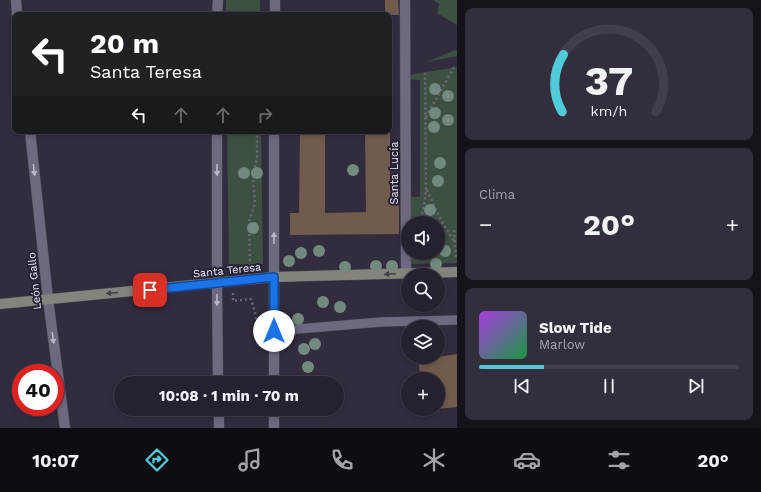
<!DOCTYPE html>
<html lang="es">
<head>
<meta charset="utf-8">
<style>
	:root { --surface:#26212f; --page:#322e3b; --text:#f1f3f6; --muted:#a4a3aa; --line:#423e4b; --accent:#52cbd8 }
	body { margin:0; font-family:"Work Sans",sans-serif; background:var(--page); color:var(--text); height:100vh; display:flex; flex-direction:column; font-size:15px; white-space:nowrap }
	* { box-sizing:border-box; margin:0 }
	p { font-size:13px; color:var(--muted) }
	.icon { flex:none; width:22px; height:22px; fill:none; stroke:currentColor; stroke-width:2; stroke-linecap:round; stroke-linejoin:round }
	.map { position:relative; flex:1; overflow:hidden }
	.drawer { display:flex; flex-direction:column; gap:8px; padding:8px; background:#15121a; width:304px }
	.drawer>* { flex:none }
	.hud { position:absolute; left:12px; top:12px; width:380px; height:122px; border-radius:8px; box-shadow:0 2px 6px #0003,0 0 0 1px var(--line); background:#202124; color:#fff; overflow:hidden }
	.tools { position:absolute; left:401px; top:216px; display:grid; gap:8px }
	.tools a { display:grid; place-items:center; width:44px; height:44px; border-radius:50%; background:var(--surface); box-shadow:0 2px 6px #0003,0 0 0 1px var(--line); font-size:20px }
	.speed { position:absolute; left:12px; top:364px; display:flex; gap:8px; font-size:20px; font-weight:700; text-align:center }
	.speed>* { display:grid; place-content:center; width:52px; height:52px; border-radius:50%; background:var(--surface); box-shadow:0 2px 6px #0003,0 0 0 1px var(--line); line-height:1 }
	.speed .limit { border:6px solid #d22; background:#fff; color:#111 }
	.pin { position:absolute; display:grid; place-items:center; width:34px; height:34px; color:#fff; margin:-17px; border-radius:8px; box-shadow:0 2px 6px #0006 }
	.me { position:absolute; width:44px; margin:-22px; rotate:0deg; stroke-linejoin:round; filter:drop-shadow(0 0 3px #0008) }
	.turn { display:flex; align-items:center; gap:14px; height:84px; padding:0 12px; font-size:18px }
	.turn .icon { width:52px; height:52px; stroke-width:2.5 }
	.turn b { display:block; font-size:28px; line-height:34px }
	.lanes { display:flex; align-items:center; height:38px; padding:0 12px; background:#0003; justify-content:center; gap:20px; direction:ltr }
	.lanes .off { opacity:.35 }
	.big { font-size:30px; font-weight:700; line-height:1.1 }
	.drawer .card { flex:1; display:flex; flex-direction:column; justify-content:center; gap:6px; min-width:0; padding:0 14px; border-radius:8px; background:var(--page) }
	.drawer .dial { align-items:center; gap:0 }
	.dial svg { height:104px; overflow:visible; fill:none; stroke:var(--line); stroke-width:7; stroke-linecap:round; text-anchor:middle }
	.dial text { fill:var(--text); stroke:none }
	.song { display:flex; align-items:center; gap:12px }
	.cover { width:48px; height:48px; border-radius:6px; background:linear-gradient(135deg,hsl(280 70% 55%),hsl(140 70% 35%)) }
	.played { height:4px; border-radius:2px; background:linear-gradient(90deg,var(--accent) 25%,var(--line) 25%) }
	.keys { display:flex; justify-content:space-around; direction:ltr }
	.heat { display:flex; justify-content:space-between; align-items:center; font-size:22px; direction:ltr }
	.trip { position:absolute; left:114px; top:376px; width:230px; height:40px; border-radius:20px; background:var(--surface); box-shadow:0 2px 6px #0003,0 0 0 1px var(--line); font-weight:700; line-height:40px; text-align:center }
	.menu { display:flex; height:64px; justify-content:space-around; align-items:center; background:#0f0d13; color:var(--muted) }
	.menu .icon { width:28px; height:28px }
	.menu .current { color:var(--accent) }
	.menu b { font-size:18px; color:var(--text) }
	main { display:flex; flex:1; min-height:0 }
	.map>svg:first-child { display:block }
	.green { fill:#3d5142 }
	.building { fill:#715b4d }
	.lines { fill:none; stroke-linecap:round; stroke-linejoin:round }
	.service-casing { stroke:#4d4758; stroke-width:10 }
	.minor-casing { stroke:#4d4758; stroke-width:11 }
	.tertiary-casing { stroke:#4d4758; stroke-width:11 }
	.secondary-casing { stroke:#4d4758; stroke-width:11 }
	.path { stroke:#6f697a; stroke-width:2.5; stroke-dasharray:2 3; stroke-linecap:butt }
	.service { stroke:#70687f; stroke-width:9 }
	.minor { stroke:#70687f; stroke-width:10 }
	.tertiary { stroke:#70687f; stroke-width:10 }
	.secondary { stroke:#85837c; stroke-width:10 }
	.tree { fill:#72897e }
	.oneway { fill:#bbb5c6 }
	.oneway2 { fill:#453f4a }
	.route-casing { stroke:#114b97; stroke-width:10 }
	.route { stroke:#1a73e8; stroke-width:7 }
	.labels { text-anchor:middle; stroke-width:4; stroke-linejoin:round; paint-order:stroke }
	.street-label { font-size:11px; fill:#ede9f6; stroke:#292235 }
</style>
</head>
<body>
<main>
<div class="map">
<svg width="457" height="428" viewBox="0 0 457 428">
	<rect width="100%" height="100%" fill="#332c3f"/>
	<g class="green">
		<rect x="226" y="0" width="34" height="15"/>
		<polygon points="433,0 457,0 457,25 437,13 439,4"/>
		<polygon points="455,50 457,51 457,56 427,62"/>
		<polygon points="457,67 457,263 409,264 409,253 438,253 438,223 409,223 410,197 420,197 420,80 409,79 409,75"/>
		<polygon points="227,131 261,131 263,264 229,264"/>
	</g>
	<g class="building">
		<polygon points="385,0 398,0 399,15 385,15"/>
		<polygon points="300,131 325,131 325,213 366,212 365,131 390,131 390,190 397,191 399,199 399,234 290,235 290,213 299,213"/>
		<polygon points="457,354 457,407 438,409 438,379 421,379 418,360"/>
	</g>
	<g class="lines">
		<defs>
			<polyline id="service" points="274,331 381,322 457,320"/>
			<polyline id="minor" points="405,0 406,273"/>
			<g id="tertiary">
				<polyline points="16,0 17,15"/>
				<polyline points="217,15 218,0"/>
				<polyline points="275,15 275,0"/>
				<polyline points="30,131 48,299 65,428"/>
				<polyline points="217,131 217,283 218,383"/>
				<polyline points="274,383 274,131"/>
				<polyline points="219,409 219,428"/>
				<polyline points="274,428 274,409"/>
			</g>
			<polyline id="secondary" points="0,304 274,277 457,272"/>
		</defs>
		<use href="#service" class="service-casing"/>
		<use href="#minor" class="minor-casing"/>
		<use href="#tertiary" class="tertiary-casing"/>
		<use href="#secondary" class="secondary-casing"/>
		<g class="path">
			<polyline points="426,117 454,67"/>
			<path d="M427 190C435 208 443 226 455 242"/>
			<polyline points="421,219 425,200 426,190 425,73"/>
			<polyline points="454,230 456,259"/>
			<polyline points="250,266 249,221 255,204 253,178 257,157 257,131"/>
			<polyline points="233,293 233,301 251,299 255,312 259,339"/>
		</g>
		<use href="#service" class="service"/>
		<use href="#minor" class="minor"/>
		<use href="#tertiary" class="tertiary"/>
		<use href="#secondary" class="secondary"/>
	</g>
	<g class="tree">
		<circle cx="435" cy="89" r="6"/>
		<circle cx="448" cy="96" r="6"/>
		<circle cx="435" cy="113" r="6"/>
		<circle cx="448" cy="120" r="6"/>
		<circle cx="434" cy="127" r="6"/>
		<circle cx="440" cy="163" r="6"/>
		<circle cx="353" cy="170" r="6"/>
		<circle cx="244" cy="173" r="6"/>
		<circle cx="257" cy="173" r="6"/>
		<circle cx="438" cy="181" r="6"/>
		<circle cx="430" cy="210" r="6"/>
		<circle cx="253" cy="228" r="6"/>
		<circle cx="319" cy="251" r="6"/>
		<circle cx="445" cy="251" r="6"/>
		<circle cx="301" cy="253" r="6"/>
		<circle cx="289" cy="261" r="6"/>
		<circle cx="436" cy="264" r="6"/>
		<circle cx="376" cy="266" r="6"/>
		<circle cx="392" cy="266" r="6"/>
		<circle cx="345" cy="267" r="6"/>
		<circle cx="323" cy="302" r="6"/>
		<circle cx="340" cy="307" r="6"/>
		<circle cx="298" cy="319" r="6"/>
		<circle cx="315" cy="344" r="6"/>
		<circle cx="304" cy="349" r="6"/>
		<circle cx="308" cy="367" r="6"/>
	</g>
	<defs><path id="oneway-solid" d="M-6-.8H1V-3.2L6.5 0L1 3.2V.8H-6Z"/></defs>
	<g class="oneway">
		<use href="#oneway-solid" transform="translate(34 170) rotate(84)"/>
		<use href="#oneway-solid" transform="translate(217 170) rotate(90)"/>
		<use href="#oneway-solid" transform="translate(274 238) rotate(-90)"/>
		<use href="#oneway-solid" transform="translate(217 300) rotate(89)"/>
		<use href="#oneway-solid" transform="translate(53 338) rotate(82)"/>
	</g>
	<g class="oneway2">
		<use href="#oneway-solid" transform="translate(390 274) rotate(178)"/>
		<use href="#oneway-solid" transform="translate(112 293) rotate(175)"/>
	</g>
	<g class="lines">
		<defs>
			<polyline id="route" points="150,290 274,277 274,331"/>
		</defs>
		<use href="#route" class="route-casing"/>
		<use href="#route" class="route"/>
	</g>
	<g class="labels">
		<g class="street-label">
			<text transform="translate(394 173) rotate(-90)" y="4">Santa Lucía</text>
			<text transform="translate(227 270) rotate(-6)" y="4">Santa Teresa</text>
			<text transform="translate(34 281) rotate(-96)" y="4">León Gallo</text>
		</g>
	</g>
</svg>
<div class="tools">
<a><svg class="icon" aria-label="sound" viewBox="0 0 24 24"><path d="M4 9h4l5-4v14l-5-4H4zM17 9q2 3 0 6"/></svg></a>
<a><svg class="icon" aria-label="search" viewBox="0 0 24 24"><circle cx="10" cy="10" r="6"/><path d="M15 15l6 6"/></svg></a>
<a><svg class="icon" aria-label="layers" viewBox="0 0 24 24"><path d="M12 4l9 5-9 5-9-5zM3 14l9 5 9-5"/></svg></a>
<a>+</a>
</div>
<div class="speed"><div class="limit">40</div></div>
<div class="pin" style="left:150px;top:290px;background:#d93025"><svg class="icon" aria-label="arrive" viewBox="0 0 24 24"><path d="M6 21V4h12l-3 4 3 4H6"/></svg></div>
<svg class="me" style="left:274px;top:331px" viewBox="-20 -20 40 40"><circle r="19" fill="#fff"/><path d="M0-13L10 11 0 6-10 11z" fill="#1a73e8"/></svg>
<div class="trip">10:08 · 1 min · 70 m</div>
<div class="hud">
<div class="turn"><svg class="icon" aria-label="left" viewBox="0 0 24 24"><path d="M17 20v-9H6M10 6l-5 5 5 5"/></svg><div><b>20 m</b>Santa Teresa</div></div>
<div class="lanes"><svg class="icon" aria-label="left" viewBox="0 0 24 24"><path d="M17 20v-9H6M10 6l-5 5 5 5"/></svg><svg class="icon off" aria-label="ahead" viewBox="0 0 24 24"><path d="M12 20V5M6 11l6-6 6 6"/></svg><svg class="icon off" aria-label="ahead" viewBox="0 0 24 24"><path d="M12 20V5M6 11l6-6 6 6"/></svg><svg class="icon off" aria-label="right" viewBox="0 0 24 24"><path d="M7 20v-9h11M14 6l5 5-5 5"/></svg></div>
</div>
</div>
<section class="drawer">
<div class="card dial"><svg viewBox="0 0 100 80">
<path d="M14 69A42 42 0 1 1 86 69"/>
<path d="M14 69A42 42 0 0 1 15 25" stroke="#52cbd8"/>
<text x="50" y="56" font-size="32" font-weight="700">37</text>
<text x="50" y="72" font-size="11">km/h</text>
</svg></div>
<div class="card"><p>Clima</p>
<div class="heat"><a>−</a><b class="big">20°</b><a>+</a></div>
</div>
<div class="card">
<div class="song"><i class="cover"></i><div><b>Slow Tide</b><p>Marlow</p></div></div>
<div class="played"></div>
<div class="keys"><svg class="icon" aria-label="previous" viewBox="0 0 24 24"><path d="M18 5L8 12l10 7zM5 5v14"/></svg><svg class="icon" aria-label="pause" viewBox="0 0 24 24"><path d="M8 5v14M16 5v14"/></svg><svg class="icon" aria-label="next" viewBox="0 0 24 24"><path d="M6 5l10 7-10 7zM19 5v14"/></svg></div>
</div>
</section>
</main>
<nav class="menu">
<b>10:07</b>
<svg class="icon current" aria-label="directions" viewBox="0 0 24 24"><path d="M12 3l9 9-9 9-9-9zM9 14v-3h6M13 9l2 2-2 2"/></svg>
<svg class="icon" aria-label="music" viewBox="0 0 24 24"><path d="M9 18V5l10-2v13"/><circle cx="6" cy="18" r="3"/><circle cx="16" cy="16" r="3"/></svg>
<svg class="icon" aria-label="phone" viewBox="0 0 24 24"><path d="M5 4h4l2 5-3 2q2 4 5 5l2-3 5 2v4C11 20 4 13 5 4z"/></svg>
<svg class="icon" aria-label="climate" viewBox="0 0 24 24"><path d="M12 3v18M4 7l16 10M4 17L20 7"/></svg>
<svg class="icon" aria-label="car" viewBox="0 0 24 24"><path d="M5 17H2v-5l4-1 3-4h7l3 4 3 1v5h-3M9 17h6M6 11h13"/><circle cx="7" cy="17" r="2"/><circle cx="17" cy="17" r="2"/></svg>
<svg class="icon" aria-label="filters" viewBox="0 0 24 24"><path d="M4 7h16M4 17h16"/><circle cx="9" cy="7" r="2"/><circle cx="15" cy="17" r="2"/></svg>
<b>20°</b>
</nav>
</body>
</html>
